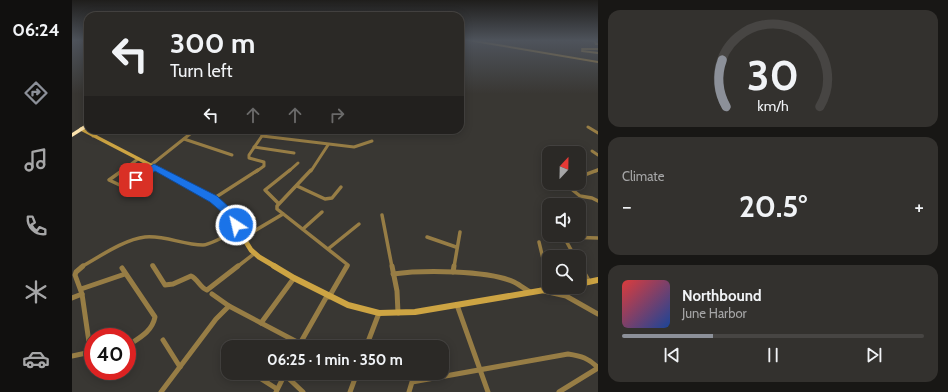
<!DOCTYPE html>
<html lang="en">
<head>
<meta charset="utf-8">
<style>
	:root { --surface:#2b2926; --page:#33312e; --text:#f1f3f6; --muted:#a6a6a7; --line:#474543; --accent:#8c9099 }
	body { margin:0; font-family:Cabin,sans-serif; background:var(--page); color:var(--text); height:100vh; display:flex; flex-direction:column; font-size:15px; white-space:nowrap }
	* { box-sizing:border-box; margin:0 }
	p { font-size:13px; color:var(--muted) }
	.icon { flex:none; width:22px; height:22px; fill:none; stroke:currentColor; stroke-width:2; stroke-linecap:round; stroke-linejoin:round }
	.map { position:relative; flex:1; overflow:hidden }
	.side { display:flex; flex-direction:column; gap:10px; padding:10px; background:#181715; width:350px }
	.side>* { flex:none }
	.hud { position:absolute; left:12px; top:12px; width:380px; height:122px; border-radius:12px; box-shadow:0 2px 10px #0003,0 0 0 1px var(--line); background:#2b2926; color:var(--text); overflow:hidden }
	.needle { width:26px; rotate:22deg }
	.buttons { position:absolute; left:470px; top:146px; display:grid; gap:8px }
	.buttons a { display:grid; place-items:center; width:44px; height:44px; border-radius:8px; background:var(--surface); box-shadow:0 2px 10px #0003,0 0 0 1px var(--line); font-size:20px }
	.speed { position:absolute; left:12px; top:328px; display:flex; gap:8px; font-size:20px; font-weight:700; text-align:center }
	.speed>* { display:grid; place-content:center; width:52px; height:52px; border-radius:50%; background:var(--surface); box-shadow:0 2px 10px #0003,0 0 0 1px var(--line); line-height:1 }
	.speed .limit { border:6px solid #d22; background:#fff; color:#111 }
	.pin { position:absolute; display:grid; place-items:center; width:34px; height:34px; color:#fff; margin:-17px; border-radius:8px; box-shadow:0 2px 6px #0006 }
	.me { position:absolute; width:44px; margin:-22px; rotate:325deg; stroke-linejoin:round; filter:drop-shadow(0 0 3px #0008) }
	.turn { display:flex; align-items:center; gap:14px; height:84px; padding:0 20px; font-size:18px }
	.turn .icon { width:52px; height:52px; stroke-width:2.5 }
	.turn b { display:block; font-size:28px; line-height:34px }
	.lanes { display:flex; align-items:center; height:38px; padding:0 20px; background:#0003; justify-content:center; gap:20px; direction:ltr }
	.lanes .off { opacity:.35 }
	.big { font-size:30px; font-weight:800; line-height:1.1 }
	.side .card { flex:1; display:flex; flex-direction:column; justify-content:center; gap:6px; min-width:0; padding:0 14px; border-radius:12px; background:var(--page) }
	.side .dial { align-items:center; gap:0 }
	.dial svg { height:104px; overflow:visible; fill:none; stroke:var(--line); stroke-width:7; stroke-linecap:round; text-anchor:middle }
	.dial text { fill:var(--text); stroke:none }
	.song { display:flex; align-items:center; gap:12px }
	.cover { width:48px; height:48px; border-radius:6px; background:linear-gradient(135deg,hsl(0 70% 55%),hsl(220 70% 35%)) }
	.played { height:4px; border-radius:2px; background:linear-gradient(90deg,var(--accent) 30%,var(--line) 30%) }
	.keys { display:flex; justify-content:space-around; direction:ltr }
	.heat { display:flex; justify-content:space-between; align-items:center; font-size:22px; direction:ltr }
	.trip { position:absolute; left:149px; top:340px; width:228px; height:40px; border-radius:12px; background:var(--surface); box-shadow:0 2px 10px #0003,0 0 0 1px var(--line); font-weight:800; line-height:40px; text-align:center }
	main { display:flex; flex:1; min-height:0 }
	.menu { display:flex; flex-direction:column; width:72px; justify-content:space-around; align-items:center; background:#11100f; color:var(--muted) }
	.menu .icon { width:28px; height:28px }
	.menu .selected { color:var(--accent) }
	.menu b { font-size:18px; color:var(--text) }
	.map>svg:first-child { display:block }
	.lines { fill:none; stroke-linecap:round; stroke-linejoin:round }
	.street-far3 { stroke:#977d45; stroke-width:2 }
	.street-far2 { stroke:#977d45; stroke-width:3 }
	.street-far1 { stroke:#977d45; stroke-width:3.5 }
	.street { stroke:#977d45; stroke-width:5 }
	.secondary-far2 { stroke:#cda443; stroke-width:3.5 }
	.secondary-far1 { stroke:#cda443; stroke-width:5 }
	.secondary { stroke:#cda443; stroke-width:6 }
	.highway { fill:#fde4af; fill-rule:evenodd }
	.route { fill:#1a73e8; stroke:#114b97 }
</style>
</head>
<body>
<main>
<nav class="menu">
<b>06:24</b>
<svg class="icon selected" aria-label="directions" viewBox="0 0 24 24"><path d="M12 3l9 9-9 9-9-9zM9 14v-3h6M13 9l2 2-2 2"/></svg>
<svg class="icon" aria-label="music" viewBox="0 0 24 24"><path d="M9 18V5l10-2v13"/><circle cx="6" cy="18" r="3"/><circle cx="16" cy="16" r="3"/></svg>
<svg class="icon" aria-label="phone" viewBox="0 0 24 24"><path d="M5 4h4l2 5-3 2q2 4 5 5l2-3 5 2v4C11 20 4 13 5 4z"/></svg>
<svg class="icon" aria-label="climate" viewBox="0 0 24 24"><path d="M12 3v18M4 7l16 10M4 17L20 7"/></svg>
<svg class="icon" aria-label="car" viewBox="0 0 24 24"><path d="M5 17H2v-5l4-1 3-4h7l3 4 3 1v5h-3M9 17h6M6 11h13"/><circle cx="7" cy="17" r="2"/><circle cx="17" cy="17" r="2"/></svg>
</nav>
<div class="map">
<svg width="526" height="392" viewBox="0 0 526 392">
	<rect width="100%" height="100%" fill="#393733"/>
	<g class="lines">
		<g class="street-far3">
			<polyline points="396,40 526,62"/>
			<polyline points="511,40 522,41"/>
			<polyline points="522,40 524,44 526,44"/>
			<polyline points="510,49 526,49"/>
			<polyline points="510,51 526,53"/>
			<polyline points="14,56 16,55"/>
		</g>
		<g class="street-far2">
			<polyline points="516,127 526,133"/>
			<polyline points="177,130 185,133"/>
			<polyline points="21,136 33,130"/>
			<polyline points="190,136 282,147 300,141"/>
			<polyline points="112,139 160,155"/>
			<polyline points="182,147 222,153"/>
			<polyline points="520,151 526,155"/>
			<polyline points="79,165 123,130"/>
			<polyline points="50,171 66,159"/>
			<polyline points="62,171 73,163"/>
			<polyline points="77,171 82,167"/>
			<polyline points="185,171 192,166 192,162 177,158 177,155 194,130"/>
			<polyline points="217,171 226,163"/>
			<polyline points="239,171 256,145"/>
			<polyline points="524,171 526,170"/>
		</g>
		<g class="street-far1">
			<polyline points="51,170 37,180 52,187 78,170"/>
			<polyline points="239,170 205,206 205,209 276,265 275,267"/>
			<polyline points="56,175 64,170"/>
			<polyline points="507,177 526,170"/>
			<polyline points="492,183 508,196 520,198 526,201"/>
			<polyline points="225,186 253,199 260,198 269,187"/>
			<polyline points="141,199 186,170"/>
			<polyline points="206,203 193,190 218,170"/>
			<polyline points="310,215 320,267"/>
			<polyline points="231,229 250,212"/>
			<polyline points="172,237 211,214"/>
			<polyline points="355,237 384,247"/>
			<polyline points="467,242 473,267"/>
			<polyline points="256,249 287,224"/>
			<polyline points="503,257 492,237 526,238"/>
			<polyline points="80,265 81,267"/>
			<polyline points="507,265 508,267"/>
			<path d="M9 267C27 257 53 239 73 237 93 235 111 245 131 245 141 245 171 226 181 221L182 218 178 216 164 225"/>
			<polyline points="165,267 183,253"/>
			<polyline points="382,267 388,232"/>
		</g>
		<g class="street">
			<polyline points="11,266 4,272 3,275 10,294 19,356"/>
			<path d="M81 266 93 285 101 284 119 276C126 279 128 288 135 290L166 266"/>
			<polyline points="320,266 325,291 326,313"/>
			<polyline points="473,266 477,284"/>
			<polyline points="508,266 517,282"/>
			<path d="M50 268 83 317C80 332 67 338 55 346"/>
			<polyline points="381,272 382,266"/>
			<path d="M321 274C350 270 416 270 442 282 448 285 453 289 458 292"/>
			<polyline points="9,289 53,274"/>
			<polyline points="472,291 494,296 526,314"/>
			<polyline points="140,294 157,306"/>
			<polyline points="257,297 275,266"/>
			<polyline points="0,298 10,294"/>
			<polyline points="385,305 416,392"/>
			<polyline points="189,323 222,278"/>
			<polyline points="91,340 108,367"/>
			<polyline points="226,347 255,296"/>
			<polyline points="294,347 307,313"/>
			<polyline points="0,356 19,352"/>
			<polyline points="180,373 205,389"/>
			<polyline points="213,375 231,392"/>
			<polyline points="89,392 144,319 157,306 227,343"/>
			<polyline points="204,392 213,374"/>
			<polyline points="278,392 285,373"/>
			<path d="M337 392 340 382 496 354C509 356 517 358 526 368"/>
			<polyline points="487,392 526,368"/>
		</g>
		<polyline class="secondary-far2" points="9,129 90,171"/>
		<polyline class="secondary-far1" points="88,170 141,199 154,210 179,250 187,257 204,267"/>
		<g class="secondary">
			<polyline points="202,266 222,278 276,305 307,313 343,312 490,287"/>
			<polyline points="507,284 526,280"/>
		</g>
		<polygon class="highway" points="14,124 16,124 16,127 0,137 0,133"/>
	</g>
	<linearGradient id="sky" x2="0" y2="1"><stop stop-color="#1f1e1c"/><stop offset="0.43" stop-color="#4e535b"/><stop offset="1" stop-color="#4e535b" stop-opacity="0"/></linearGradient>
	<rect width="526" height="94" fill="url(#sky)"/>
	<polygon class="route" points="82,164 145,196 158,208 169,225 167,227 160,227 151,213 138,202 83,171 67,182 61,182 59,180 61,178"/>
</svg>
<div class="buttons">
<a><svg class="needle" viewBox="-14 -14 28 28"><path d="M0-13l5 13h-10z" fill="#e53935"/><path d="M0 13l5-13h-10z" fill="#a6a6a7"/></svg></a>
<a><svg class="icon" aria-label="sound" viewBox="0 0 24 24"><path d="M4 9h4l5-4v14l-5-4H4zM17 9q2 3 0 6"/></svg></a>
<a><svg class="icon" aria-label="search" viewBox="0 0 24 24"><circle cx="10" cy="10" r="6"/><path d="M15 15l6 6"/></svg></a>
</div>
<div class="speed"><div class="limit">40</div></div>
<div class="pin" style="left:64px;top:180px;background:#d93025"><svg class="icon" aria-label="arrive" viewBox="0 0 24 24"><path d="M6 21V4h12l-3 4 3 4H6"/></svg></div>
<svg class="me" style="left:164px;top:225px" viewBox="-20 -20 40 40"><circle r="17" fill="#1a73e8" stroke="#fff" stroke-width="3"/><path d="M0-11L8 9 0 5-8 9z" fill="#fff"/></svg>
<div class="trip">06:25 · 1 min · 350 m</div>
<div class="hud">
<div class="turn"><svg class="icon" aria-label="left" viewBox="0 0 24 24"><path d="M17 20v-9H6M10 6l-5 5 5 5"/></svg><div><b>300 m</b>Turn left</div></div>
<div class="lanes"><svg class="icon" aria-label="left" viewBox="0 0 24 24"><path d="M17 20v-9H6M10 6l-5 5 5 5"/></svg><svg class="icon off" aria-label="ahead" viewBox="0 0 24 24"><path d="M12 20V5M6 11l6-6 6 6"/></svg><svg class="icon off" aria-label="ahead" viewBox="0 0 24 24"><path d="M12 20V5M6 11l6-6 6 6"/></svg><svg class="icon off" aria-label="right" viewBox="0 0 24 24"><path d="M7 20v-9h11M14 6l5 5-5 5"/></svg></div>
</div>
</div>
<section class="side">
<div class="card dial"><svg viewBox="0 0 100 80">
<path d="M14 69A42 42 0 1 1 86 69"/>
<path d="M14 69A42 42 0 0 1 11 33" stroke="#8c9099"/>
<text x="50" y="56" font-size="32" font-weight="700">30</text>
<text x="50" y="72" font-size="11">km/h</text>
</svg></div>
<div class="card"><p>Climate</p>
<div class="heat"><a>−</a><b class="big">20.5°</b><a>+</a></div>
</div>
<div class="card">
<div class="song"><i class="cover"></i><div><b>Northbound</b><p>June Harbor</p></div></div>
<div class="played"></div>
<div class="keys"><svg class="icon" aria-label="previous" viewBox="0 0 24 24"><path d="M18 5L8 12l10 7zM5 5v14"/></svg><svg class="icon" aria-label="pause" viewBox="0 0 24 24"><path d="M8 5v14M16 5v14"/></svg><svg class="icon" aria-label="next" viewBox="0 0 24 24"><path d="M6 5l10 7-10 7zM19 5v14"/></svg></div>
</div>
</section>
</main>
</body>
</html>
